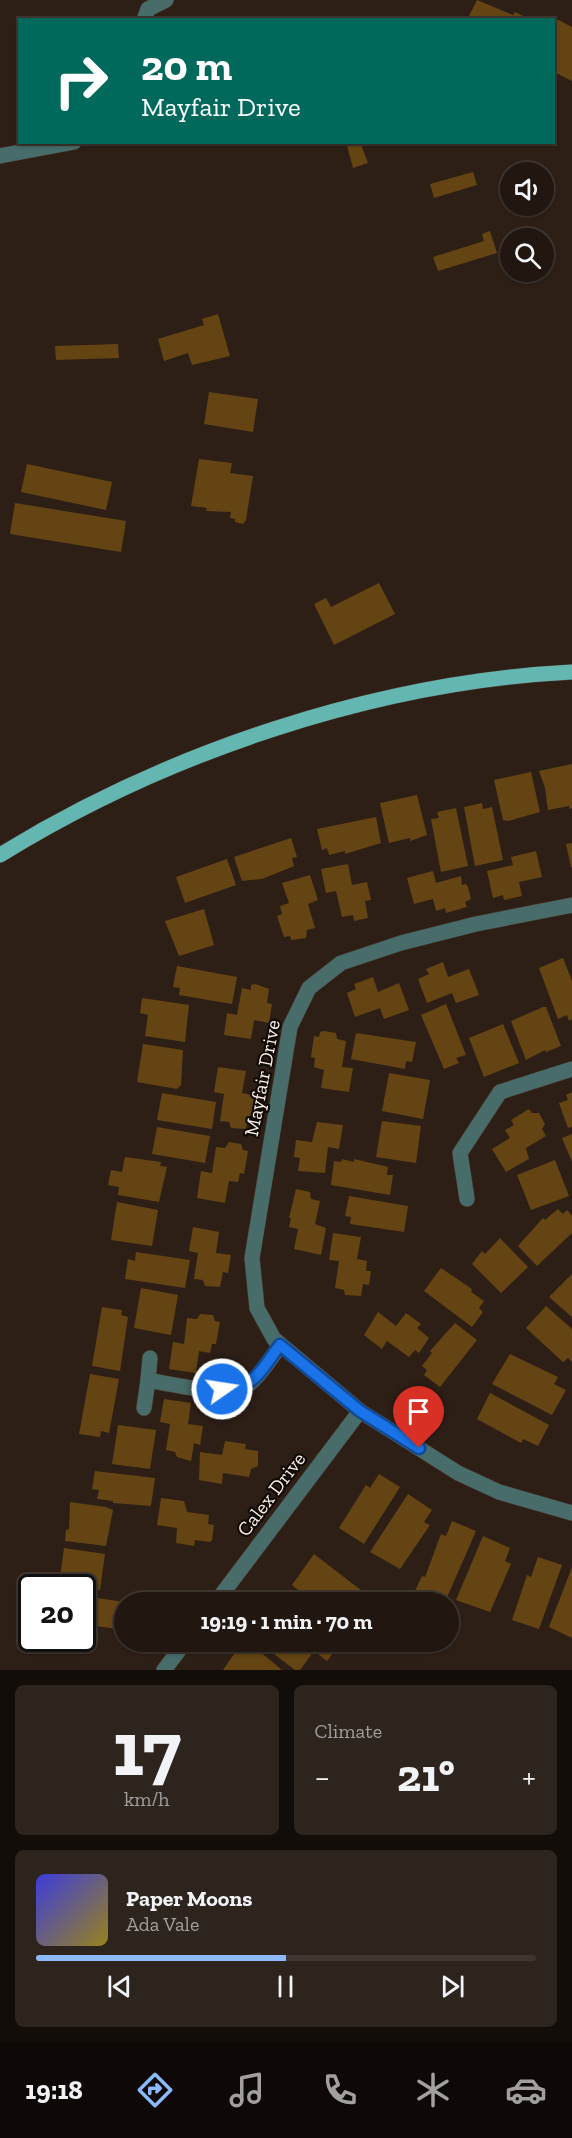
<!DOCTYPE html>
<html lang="en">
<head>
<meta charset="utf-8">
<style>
	:root { --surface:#221710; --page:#2e241e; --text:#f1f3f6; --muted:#a29f9f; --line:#3f3630; --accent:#8bb9fc }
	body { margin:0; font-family:"Zilla Slab",serif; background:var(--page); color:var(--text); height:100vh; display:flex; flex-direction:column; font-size:22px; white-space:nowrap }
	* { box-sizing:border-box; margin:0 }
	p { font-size:20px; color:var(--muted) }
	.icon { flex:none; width:33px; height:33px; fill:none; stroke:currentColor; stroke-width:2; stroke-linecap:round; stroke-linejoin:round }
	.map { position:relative; height:1670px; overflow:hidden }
	.drawer { display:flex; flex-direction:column; gap:15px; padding:15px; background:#130d09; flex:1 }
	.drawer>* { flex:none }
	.top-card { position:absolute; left:18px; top:18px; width:537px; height:126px; border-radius:0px; box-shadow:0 2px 4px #0004,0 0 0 2px var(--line); background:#00695c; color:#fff; overflow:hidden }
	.tools { position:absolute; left:500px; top:162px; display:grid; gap:12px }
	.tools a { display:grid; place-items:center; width:54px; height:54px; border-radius:50%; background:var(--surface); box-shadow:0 2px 4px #0004,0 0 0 2px var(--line); font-size:30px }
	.speed { position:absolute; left:18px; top:1574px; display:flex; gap:12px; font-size:30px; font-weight:700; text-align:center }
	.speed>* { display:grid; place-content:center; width:78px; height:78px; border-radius:50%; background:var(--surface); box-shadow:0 2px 4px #0004,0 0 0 2px var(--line); line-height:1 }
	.speed .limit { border:3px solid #111; border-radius:9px; background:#fff; color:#111 }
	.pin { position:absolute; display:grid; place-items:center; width:51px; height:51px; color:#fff; margin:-62px -26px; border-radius:50% 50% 50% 0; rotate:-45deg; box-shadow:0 0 6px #0007 }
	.pin .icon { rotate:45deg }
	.me { position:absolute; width:66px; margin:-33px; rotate:77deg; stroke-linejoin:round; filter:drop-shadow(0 0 4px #0008) }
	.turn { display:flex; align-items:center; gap:21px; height:126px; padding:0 24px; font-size:27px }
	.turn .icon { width:78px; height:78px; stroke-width:2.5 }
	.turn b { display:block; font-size:42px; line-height:51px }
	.big { font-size:45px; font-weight:700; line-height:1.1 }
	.drawer .widget { flex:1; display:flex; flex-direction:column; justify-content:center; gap:9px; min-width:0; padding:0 21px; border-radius:9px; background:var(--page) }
	.drawer .dial { align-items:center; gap:0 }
	.dial b { font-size:78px; line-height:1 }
	.song { display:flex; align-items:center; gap:18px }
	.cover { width:72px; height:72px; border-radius:9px; background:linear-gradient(135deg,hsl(240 70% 55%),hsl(50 70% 35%)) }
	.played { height:6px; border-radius:3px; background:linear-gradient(90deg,var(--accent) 50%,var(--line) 50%) }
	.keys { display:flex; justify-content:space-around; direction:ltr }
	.heat { display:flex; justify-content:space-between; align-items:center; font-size:33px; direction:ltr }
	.drawer .tiles { flex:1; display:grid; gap:15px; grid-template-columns:1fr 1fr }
	.widget:last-child { grid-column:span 2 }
	.trip { position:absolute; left:114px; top:1592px; width:345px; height:60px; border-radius:30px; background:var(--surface); box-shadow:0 2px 4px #0004,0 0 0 2px var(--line); font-weight:700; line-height:60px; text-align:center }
	.tabs { display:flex; height:96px; justify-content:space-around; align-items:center; background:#0e0906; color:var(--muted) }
	.tabs .icon { width:42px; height:42px }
	.tabs .current { color:var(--accent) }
	.tabs b { font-size:27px; color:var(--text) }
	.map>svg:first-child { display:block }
	.building { fill:#644413 }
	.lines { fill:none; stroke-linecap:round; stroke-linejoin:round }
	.minor-casing { stroke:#4a3c33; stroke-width:16 }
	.major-casing { stroke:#4a3c33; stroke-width:16 }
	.minor { stroke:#476c69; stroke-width:15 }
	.major { stroke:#64b7b0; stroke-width:15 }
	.route-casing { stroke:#114b97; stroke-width:15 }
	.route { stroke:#1a73e8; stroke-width:10 }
	.labels { text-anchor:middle; stroke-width:4.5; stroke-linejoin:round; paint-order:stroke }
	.street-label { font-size:20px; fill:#f9eee8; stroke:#110b07 }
</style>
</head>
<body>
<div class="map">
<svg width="572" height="1670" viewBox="0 0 572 1670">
	<rect width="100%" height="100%" fill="#2e1f16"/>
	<g class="building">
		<polygon points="477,0 513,15 515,12 531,20 467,20"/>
		<polygon points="551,16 572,27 572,81 554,72 554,20 550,20"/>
		<polygon points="346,142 360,142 368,163 353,168"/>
		<polygon points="473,172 477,185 434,198 430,184"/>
		<polygon points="490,231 497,253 438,271 433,257 484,241 482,234"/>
		<polygon points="218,314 230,356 192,365 188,353 164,361 158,339 204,325 202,319"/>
		<polygon points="118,344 119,358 56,360 55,346"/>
		<polygon points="209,392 258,399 253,432 204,424"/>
		<polygon points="199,459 232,463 230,473 253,476 246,520 243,524 235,522 235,519 230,518 231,512 206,511 207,508 191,506"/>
		<polygon points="27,464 112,482 106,510 21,492"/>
		<polygon points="15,503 126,521 121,552 10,534"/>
		<polygon points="379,583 395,614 334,645 314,604 326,598 331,607"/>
		<polygon points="572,764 572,808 569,809 569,806 548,810 545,788 539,771"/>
		<polygon points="531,772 540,812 508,821 503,820 494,780"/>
		<polygon points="417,795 427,835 410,841 410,838 389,843 380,803"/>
		<polygon points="482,803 483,809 492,807 503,860 475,866 464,807"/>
		<polygon points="456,808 468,866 441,872 431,819 439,818 437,812"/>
		<polygon points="376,817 381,843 345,854 345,851 329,855 327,848 322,850 317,829"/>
		<polygon points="291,838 297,857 292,858 294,866 262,879 242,881 234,857"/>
		<polygon points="572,843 572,867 571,867 566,844"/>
		<polygon points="536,851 542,877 519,882 522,896 504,900 503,895 493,898 487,871 513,865 511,857"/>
		<polygon points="227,859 236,885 185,903 176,877"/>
		<polygon points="348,864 352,885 367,882 371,900 365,901 368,918 354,921 353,915 342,917 336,891 326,893 321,869"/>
		<polygon points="433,871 436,883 461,876 462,885 466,884 468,887 471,899 465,902 467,907 446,913 445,908 436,911 433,899 414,904 407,878"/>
		<polygon points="310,875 318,900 308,904 315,928 307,930 306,938 291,940 290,936 284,937 277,916 282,914 280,906 289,903 282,883"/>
		<polygon points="204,909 214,945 179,956 165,921"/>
		<polygon points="563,958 572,981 572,1019 569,1021 567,1015 558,1019 539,968"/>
		<polygon points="443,962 448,977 469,969 479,995 456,1003 452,993 427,1003 418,979 429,974 426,969"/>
		<polygon points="177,966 237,977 232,1004 179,995 180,988 173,987"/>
		<polygon points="373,977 378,992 399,983 409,1010 384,1019 380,1008 355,1017 347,993 356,989 354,984"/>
		<polygon points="255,984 269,989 267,1003 272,1004 269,1023 254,1020 251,1039 224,1035 227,1013 237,1015 242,988 251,990 251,985"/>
		<polygon points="142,998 189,1005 185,1042 145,1036 148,1015 140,1013"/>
		<polygon points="446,1004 466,1055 456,1058 459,1063 444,1069 421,1015"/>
		<polygon points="543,1007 546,1007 561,1046 546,1052 545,1050 526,1060 511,1021"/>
		<polygon points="503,1024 519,1063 484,1077 469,1038"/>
		<polygon points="324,1031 336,1033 337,1039 346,1041 342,1067 353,1068 349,1092 321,1088 324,1070 314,1067 315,1058 311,1057 314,1036 319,1037 320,1032"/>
		<polygon points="356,1033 416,1042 412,1062 406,1061 405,1069 351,1059"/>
		<polygon points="143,1044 183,1050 181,1085 177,1089 137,1082"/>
		<polygon points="218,1067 246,1071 242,1093 257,1096 253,1116 248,1116 246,1129 231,1128 229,1122 220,1121 224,1094 214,1092"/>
		<polygon points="389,1073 430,1080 423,1119 382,1111"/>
		<polygon points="572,1092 572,1127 568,1128 559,1103 568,1100 566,1095"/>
		<polygon points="162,1093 216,1102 212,1129 157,1120"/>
		<polygon points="529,1109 532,1113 539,1113 545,1124 542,1129 546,1136 526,1148 529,1159 506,1172 492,1149 510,1138 505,1130 514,1125 511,1120"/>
		<polygon points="382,1121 421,1126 416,1163 376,1157"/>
		<polygon points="317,1122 343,1125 339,1149 328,1147 325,1173 298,1171 300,1158 294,1157 296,1140 312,1142"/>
		<polygon points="157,1127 210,1136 205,1163 152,1154"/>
		<polygon points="572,1134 572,1162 562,1138"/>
		<polygon points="229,1142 241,1144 243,1150 248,1151 244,1174 240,1173 238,1182 229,1181 225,1203 197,1198 201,1171 212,1173 216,1147 225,1148"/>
		<polygon points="125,1157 161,1162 160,1166 167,1167 159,1202 118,1195 119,1187 108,1185 111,1170 122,1172"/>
		<polygon points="342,1159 354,1162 354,1159 388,1167 387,1175 393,1175 390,1195 331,1185 334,1161 341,1162"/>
		<polygon points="555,1160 569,1196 531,1210 517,1175"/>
		<polygon points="296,1189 310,1192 311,1199 320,1201 315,1224 326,1228 321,1255 294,1249 298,1229 289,1227 291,1218 289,1218"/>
		<polygon points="349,1196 408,1206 404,1232 350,1224 351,1217 345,1216"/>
		<polygon points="117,1202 158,1210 152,1246 111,1240"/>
		<polygon points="558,1209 563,1214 567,1210 572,1216 572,1233 537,1266 518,1246 543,1218 545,1220"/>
		<polygon points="193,1227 219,1232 216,1253 231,1255 228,1273 223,1272 220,1287 205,1286 203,1280 194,1279 198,1253 189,1251"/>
		<polygon points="333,1233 361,1237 357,1259 367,1261 366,1271 371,1271 369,1285 363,1284 361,1296 345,1295 344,1290 335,1288 339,1261 329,1260"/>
		<polygon points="500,1238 528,1267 501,1293 472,1264 482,1251 485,1254"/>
		<polygon points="136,1252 190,1260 185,1288 125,1279 128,1259 135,1261"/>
		<polygon points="441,1268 472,1289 471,1292 484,1301 479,1308 483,1312 472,1327 424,1291"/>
		<polygon points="572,1274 572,1317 549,1297"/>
		<polygon points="141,1288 178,1295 171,1335 134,1328"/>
		<polygon points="546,1306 572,1329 572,1362 568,1358 563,1362 526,1328"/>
		<polygon points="102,1307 122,1310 121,1315 128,1317 120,1371 92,1366"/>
		<polygon points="378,1312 396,1326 406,1313 421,1324 417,1328 429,1338 419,1353 415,1350 409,1357 387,1341 382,1349 364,1335"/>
		<polygon points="200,1314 213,1315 215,1321 220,1322 216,1344 212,1344 210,1353 199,1351 196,1373 169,1369 173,1342 184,1344 187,1318 197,1319"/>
		<polygon points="455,1323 477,1340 440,1387 424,1375 427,1370 422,1366 432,1353 430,1351"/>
		<polygon points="510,1354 558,1377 554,1384 566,1390 552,1415 492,1384"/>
		<polygon points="90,1374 119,1379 109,1433 101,1431 100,1437 79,1434"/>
		<polygon points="490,1393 549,1425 538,1446 523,1439 521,1443 477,1419"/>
		<polygon points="164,1399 191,1403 188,1424 203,1426 200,1445 194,1443 191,1461 177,1457 175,1452 166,1450 170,1424 160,1422"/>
		<polygon points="118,1425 156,1430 150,1469 112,1464"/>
		<polygon points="225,1441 246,1444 245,1449 258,1451 258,1466 251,1469 249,1477 223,1473 222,1484 199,1480 200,1452 222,1455"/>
		<polygon points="95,1471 155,1478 151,1506 113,1503 113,1501 97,1499 99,1490 92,1489"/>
		<polygon points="379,1474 400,1487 364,1544 339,1528 366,1485 370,1488"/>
		<polygon points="408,1494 432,1510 424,1522 430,1525 400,1569 370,1552"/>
		<polygon points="161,1498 184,1501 187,1512 209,1515 208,1524 214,1525 212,1540 210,1542 195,1540 194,1546 176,1543 177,1528 157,1525"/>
		<polygon points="70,1502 106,1507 113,1510 106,1546 65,1541 66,1529 69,1530"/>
		<polygon points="452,1521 476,1531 445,1602 441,1602 415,1591 422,1576 425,1577 441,1534 446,1536"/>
		<polygon points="483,1536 510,1548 505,1561 511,1564 490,1612 456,1600"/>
		<polygon points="64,1548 105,1554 100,1590 59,1585"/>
		<polygon points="314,1554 362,1591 353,1602 303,1602 307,1597 292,1585"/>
		<polygon points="538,1557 562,1565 539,1629 512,1620 527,1575 531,1577"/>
		<polygon points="572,1567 572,1638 549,1627"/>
		<polygon points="84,1596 124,1602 124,1630 82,1624"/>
		<polygon points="243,1641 247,1641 282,1670 223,1670"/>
		<polygon points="264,1641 334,1641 339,1645 327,1661 314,1651 300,1670 295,1670 261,1644"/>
	</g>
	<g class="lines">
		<defs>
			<g id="minor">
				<polyline points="144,20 148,9 166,0"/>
				<polyline points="0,156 74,142"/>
				<polyline points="572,905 476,924 401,943 341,963 309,988 290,1027 252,1258 257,1308 274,1339 360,1411 458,1473 499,1492 572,1513"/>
				<polyline points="467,1199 460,1153 500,1092 572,1069"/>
				<polyline points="148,1380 150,1358"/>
				<path d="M144 1408 148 1380C170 1384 230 1398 248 1385 261 1376 271 1357 281 1345"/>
				<polyline points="216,1602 360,1411"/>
				<polyline points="164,1670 186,1641"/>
			</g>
			<path id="major" d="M0 855C167 752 376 682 572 672"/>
		</defs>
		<use href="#minor" class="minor-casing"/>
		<use href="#major" class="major-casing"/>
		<use href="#minor" class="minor"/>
		<use href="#major" class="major"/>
	</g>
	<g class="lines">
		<defs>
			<path id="route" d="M222 1389C257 1387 260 1371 280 1345L360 1411 419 1448"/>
		</defs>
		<use href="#route" class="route-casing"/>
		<use href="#route" class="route"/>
	</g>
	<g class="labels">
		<g class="street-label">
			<text transform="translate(262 1078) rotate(-79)" y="7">Mayfair Drive</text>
			<text transform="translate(271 1494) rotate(-53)" y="7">Calex Drive</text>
		</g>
	</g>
</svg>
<div class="tools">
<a><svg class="icon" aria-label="sound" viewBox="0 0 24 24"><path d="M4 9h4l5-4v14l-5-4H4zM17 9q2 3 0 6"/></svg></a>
<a><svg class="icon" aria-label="search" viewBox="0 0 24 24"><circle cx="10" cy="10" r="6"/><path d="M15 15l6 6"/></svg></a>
</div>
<div class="speed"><div class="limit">20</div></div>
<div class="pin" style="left:419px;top:1448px;background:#d93025"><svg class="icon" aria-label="arrive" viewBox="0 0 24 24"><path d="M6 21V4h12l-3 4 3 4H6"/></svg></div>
<svg class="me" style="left:222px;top:1389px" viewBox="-20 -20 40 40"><circle r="17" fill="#1a73e8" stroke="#fff" stroke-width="3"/><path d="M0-11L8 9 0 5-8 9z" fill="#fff"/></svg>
<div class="trip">19:19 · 1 min · 70 m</div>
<div class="top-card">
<div class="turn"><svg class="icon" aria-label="right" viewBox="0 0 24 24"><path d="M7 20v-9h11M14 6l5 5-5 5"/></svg><div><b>20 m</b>Mayfair Drive</div></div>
</div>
</div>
<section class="drawer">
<div class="tiles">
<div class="widget dial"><b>17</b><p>km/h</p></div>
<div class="widget"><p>Climate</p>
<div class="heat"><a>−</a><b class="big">21°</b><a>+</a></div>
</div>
<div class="widget">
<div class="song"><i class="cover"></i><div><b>Paper Moons</b><p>Ada Vale</p></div></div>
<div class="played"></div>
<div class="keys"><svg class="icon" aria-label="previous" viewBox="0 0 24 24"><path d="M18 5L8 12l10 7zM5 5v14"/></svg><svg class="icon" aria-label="pause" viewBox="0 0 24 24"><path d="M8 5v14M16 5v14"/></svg><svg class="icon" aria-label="next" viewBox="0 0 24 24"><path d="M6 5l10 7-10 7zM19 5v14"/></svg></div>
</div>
</div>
</section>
<nav class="tabs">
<b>19:18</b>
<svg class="icon current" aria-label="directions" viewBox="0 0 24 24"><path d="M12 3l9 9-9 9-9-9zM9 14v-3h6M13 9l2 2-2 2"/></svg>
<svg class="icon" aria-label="music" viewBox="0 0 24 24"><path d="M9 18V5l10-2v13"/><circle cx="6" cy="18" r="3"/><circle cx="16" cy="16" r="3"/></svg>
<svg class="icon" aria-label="phone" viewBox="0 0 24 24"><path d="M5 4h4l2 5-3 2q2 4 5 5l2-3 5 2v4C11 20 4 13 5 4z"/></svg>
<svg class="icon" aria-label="climate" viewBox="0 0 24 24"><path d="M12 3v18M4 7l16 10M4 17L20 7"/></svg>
<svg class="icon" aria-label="car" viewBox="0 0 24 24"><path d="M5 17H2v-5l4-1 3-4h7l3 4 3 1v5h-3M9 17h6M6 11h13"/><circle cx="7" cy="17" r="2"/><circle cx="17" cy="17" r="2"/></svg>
</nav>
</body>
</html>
